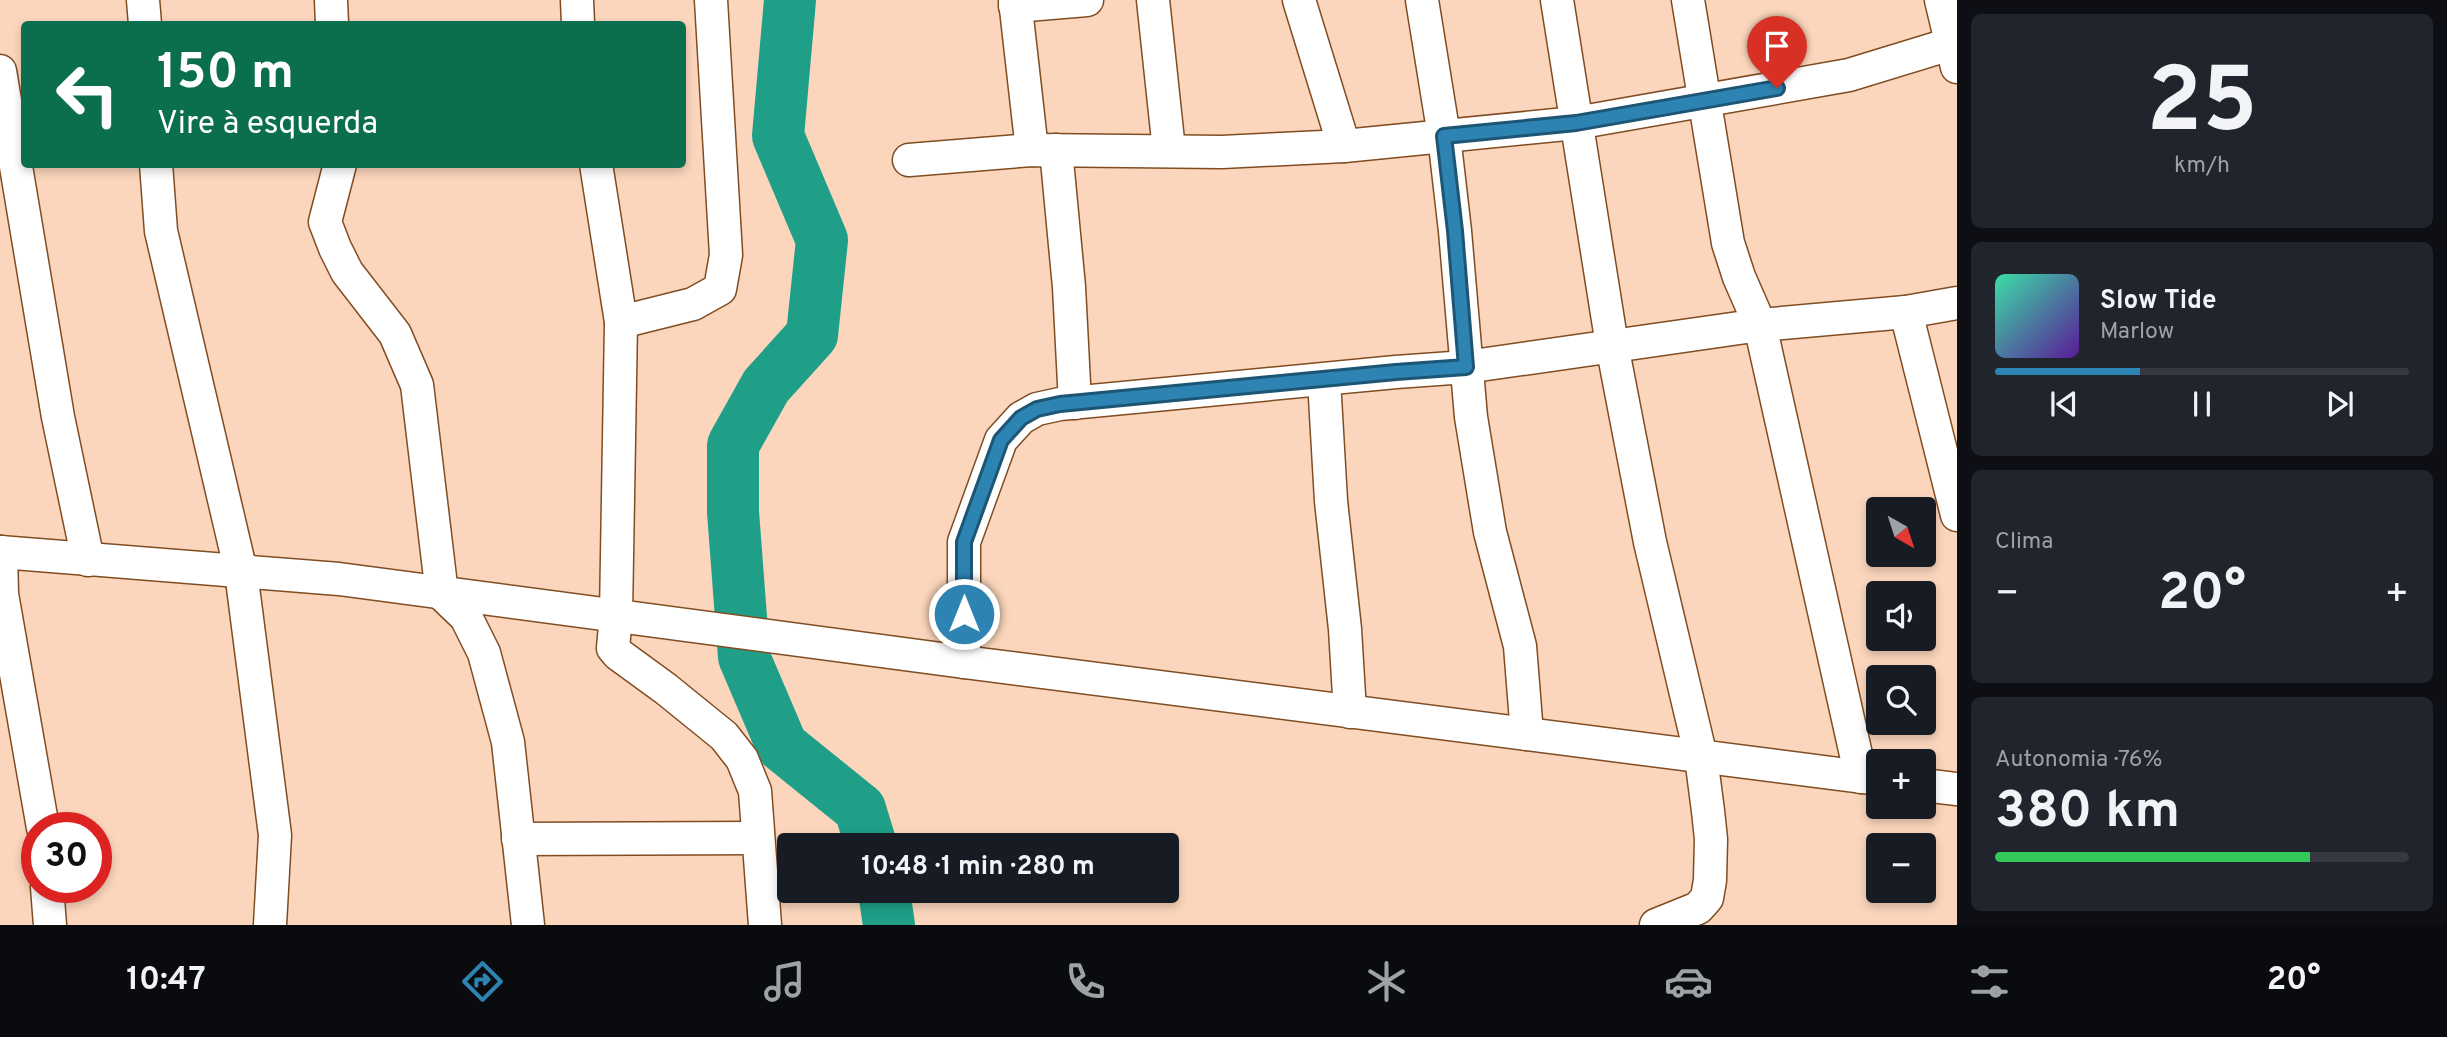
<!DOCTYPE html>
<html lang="pt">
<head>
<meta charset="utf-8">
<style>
	:root { --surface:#171b24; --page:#20242c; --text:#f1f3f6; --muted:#9ea1a6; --line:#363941; --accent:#2d83b2 }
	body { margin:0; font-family:Overpass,sans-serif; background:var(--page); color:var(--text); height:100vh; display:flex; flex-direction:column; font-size:26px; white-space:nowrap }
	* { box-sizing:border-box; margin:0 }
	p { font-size:23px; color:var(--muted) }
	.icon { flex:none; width:38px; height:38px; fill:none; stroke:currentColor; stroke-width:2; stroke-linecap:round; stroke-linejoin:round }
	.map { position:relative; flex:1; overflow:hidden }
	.details { display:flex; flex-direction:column; gap:14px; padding:14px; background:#0d0f14; width:490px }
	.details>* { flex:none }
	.hud { position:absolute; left:21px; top:21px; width:665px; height:147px; border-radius:7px; box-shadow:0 4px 10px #0003; background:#0b6e4f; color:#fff; overflow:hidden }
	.needle { width:46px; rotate:141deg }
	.buttons { position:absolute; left:1866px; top:497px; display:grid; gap:14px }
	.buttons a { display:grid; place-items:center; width:70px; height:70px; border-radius:7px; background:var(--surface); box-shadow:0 4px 10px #0003; font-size:35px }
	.speed { position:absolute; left:21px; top:812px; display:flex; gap:14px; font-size:35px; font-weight:700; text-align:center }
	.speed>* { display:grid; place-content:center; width:91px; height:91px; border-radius:50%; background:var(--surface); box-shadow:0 4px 10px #0003; line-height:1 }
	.speed .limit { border:10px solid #d22; background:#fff; color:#111 }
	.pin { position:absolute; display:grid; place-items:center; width:60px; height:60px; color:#fff; margin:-72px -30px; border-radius:50% 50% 50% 0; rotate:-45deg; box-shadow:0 0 7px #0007 }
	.pin .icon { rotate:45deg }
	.me { position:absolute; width:77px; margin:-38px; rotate:0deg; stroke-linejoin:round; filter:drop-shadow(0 0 5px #0008) }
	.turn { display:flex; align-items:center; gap:24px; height:147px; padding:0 21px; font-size:32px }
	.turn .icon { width:91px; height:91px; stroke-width:2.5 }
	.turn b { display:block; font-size:49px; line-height:60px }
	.big { font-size:52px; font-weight:700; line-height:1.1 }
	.details .card { flex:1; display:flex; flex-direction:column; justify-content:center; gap:10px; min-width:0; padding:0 24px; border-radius:10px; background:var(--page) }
	.details .dial { align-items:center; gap:0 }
	.dial b { font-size:91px; line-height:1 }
	.song { display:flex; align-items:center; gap:21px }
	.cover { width:84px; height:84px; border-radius:10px; background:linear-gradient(135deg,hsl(160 70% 55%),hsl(270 70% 35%)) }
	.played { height:7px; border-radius:4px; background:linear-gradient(90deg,var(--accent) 35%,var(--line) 35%) }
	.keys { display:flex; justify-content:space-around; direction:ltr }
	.heat { display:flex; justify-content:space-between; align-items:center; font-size:38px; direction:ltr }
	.charge { height:10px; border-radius:5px; background:linear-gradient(90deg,#34c759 76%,var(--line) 0) }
	.trip { position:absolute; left:777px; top:833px; width:402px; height:70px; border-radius:7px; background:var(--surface); box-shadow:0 4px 10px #0003; font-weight:700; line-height:70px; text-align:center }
	.tab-bar { display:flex; height:112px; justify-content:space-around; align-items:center; background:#090b0e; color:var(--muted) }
	.tab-bar .icon { width:49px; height:49px }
	.tab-bar .on { color:var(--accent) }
	.tab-bar b { font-size:32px; color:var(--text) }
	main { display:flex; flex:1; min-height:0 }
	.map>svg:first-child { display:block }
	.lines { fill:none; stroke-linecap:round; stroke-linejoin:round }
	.river { stroke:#1f9f88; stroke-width:52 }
	.street-casing { stroke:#804c22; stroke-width:35 }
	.street { stroke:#fff; stroke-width:32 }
	.route-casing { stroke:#1d5574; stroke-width:18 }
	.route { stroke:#2d83b2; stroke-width:12 }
</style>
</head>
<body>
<main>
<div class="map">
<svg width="1957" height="925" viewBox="0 0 1957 925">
	<rect width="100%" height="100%" fill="#fbd6bc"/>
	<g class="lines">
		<g class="river">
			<polyline points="790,0 778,136 822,240 812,335 766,386 733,445 733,512 744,657 782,746 860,809 871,845"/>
			<polyline points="884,891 889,925"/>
		</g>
		<defs>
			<g id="street">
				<polyline points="143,0 145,24"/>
				<polyline points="331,0 332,24"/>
				<polyline points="577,0 578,24"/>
				<polyline points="1015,0 1032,150"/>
				<polyline points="1153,0 1169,150"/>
				<polyline points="1299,0 1344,146"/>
				<polyline points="1422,0 1444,136 1455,231 1471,417 1490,532 1520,646 1527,734"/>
				<polyline points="1557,0 1612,345 1650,542 1701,757 1708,811 1711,839 1710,880 1707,898 1698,908 1656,925"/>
				<polyline points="1688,0 1728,243 1739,277 1760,325 1861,777"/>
				<polyline points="1941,0 1957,67"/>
				<polyline points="1015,6 1087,0"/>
				<polyline points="0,71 58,417 88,560"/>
				<polyline points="1056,150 1069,287 1075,403"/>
				<polyline points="909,160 1032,150 1222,152 1344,146 1576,123 1849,75 1957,42"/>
				<polyline points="156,164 161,231 241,572 275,835 270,925"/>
				<polyline points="340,164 325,222 335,248 347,272 395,334 417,385 442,594 466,617 484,653 508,742 528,925"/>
				<polyline points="596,164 621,322 616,615 613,648 618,654 666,689 724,736 742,759 755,791 765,925"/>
				<polyline points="1906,312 1957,515"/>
				<polyline points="621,322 693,304 720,289 726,255 711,0"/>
				<polyline points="1324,380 1331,501 1345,629 1350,712"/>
				<polyline points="0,552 339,579 964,662 1878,779"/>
				<polyline points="1,552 2,594 43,828"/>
				<polyline points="964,662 964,542 1001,440 1021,418 1037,409 1060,404 1396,372 1466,367 1760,325 1906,312 1957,303"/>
				<polyline points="1923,785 1957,789"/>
				<polyline points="518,839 757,838"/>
				<polyline points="47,887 50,925"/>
			</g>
		</defs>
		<use href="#street" class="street-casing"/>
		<use href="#street" class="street"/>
	</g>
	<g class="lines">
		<defs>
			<polyline id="route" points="964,614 964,542 1001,440 1021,418 1037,409 1060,404 1396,372 1466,367 1455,231 1444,136 1576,123 1777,88"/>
		</defs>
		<use href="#route" class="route-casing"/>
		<use href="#route" class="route"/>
	</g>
</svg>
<div class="buttons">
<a><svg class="needle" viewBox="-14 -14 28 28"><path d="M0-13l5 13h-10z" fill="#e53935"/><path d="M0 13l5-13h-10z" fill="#9ea1a6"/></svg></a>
<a><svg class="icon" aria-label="sound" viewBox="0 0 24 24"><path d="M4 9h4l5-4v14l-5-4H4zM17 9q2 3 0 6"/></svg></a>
<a><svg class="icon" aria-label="search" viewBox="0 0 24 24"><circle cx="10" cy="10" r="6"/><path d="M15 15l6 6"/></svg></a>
<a>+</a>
<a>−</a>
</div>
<div class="speed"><div class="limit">30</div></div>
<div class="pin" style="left:1777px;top:88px;background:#d93025"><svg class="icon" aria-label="arrive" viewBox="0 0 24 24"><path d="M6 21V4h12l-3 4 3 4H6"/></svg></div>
<svg class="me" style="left:964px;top:614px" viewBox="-20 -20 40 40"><circle r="17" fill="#2d83b2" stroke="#fff" stroke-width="3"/><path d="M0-11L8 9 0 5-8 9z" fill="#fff"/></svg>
<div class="trip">10:48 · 1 min · 280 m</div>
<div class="hud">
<div class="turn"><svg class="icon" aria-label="left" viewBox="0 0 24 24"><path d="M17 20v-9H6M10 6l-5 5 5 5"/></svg><div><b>150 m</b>Vire à esquerda</div></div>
</div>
</div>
<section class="details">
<div class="card dial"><b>25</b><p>km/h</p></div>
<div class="card">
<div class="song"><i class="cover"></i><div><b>Slow Tide</b><p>Marlow</p></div></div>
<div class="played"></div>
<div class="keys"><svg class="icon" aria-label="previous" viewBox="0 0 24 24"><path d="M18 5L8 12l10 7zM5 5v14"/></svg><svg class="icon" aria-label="pause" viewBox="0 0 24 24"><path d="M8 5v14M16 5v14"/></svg><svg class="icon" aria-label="next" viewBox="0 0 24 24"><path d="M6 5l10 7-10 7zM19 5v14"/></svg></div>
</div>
<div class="card"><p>Clima</p>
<div class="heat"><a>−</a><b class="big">20°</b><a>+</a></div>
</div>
<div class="card"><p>Autonomia · 76%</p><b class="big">380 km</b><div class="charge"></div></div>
</section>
</main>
<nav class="tab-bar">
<b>10:47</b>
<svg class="icon on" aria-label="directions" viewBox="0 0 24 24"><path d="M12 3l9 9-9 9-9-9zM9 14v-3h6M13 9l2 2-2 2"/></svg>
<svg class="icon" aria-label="music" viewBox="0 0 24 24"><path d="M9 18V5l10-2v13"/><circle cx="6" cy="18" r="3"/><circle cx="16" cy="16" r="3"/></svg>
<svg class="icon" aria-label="phone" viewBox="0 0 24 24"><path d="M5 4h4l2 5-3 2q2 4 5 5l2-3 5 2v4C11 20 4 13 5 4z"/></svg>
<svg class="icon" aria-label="climate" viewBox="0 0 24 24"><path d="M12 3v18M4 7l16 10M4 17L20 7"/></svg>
<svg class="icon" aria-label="car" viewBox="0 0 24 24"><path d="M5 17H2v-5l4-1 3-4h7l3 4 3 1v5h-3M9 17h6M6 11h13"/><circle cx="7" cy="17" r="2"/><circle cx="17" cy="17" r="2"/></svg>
<svg class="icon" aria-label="filters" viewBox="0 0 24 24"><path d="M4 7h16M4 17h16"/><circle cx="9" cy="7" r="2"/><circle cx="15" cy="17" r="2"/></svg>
<b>20°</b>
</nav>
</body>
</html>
